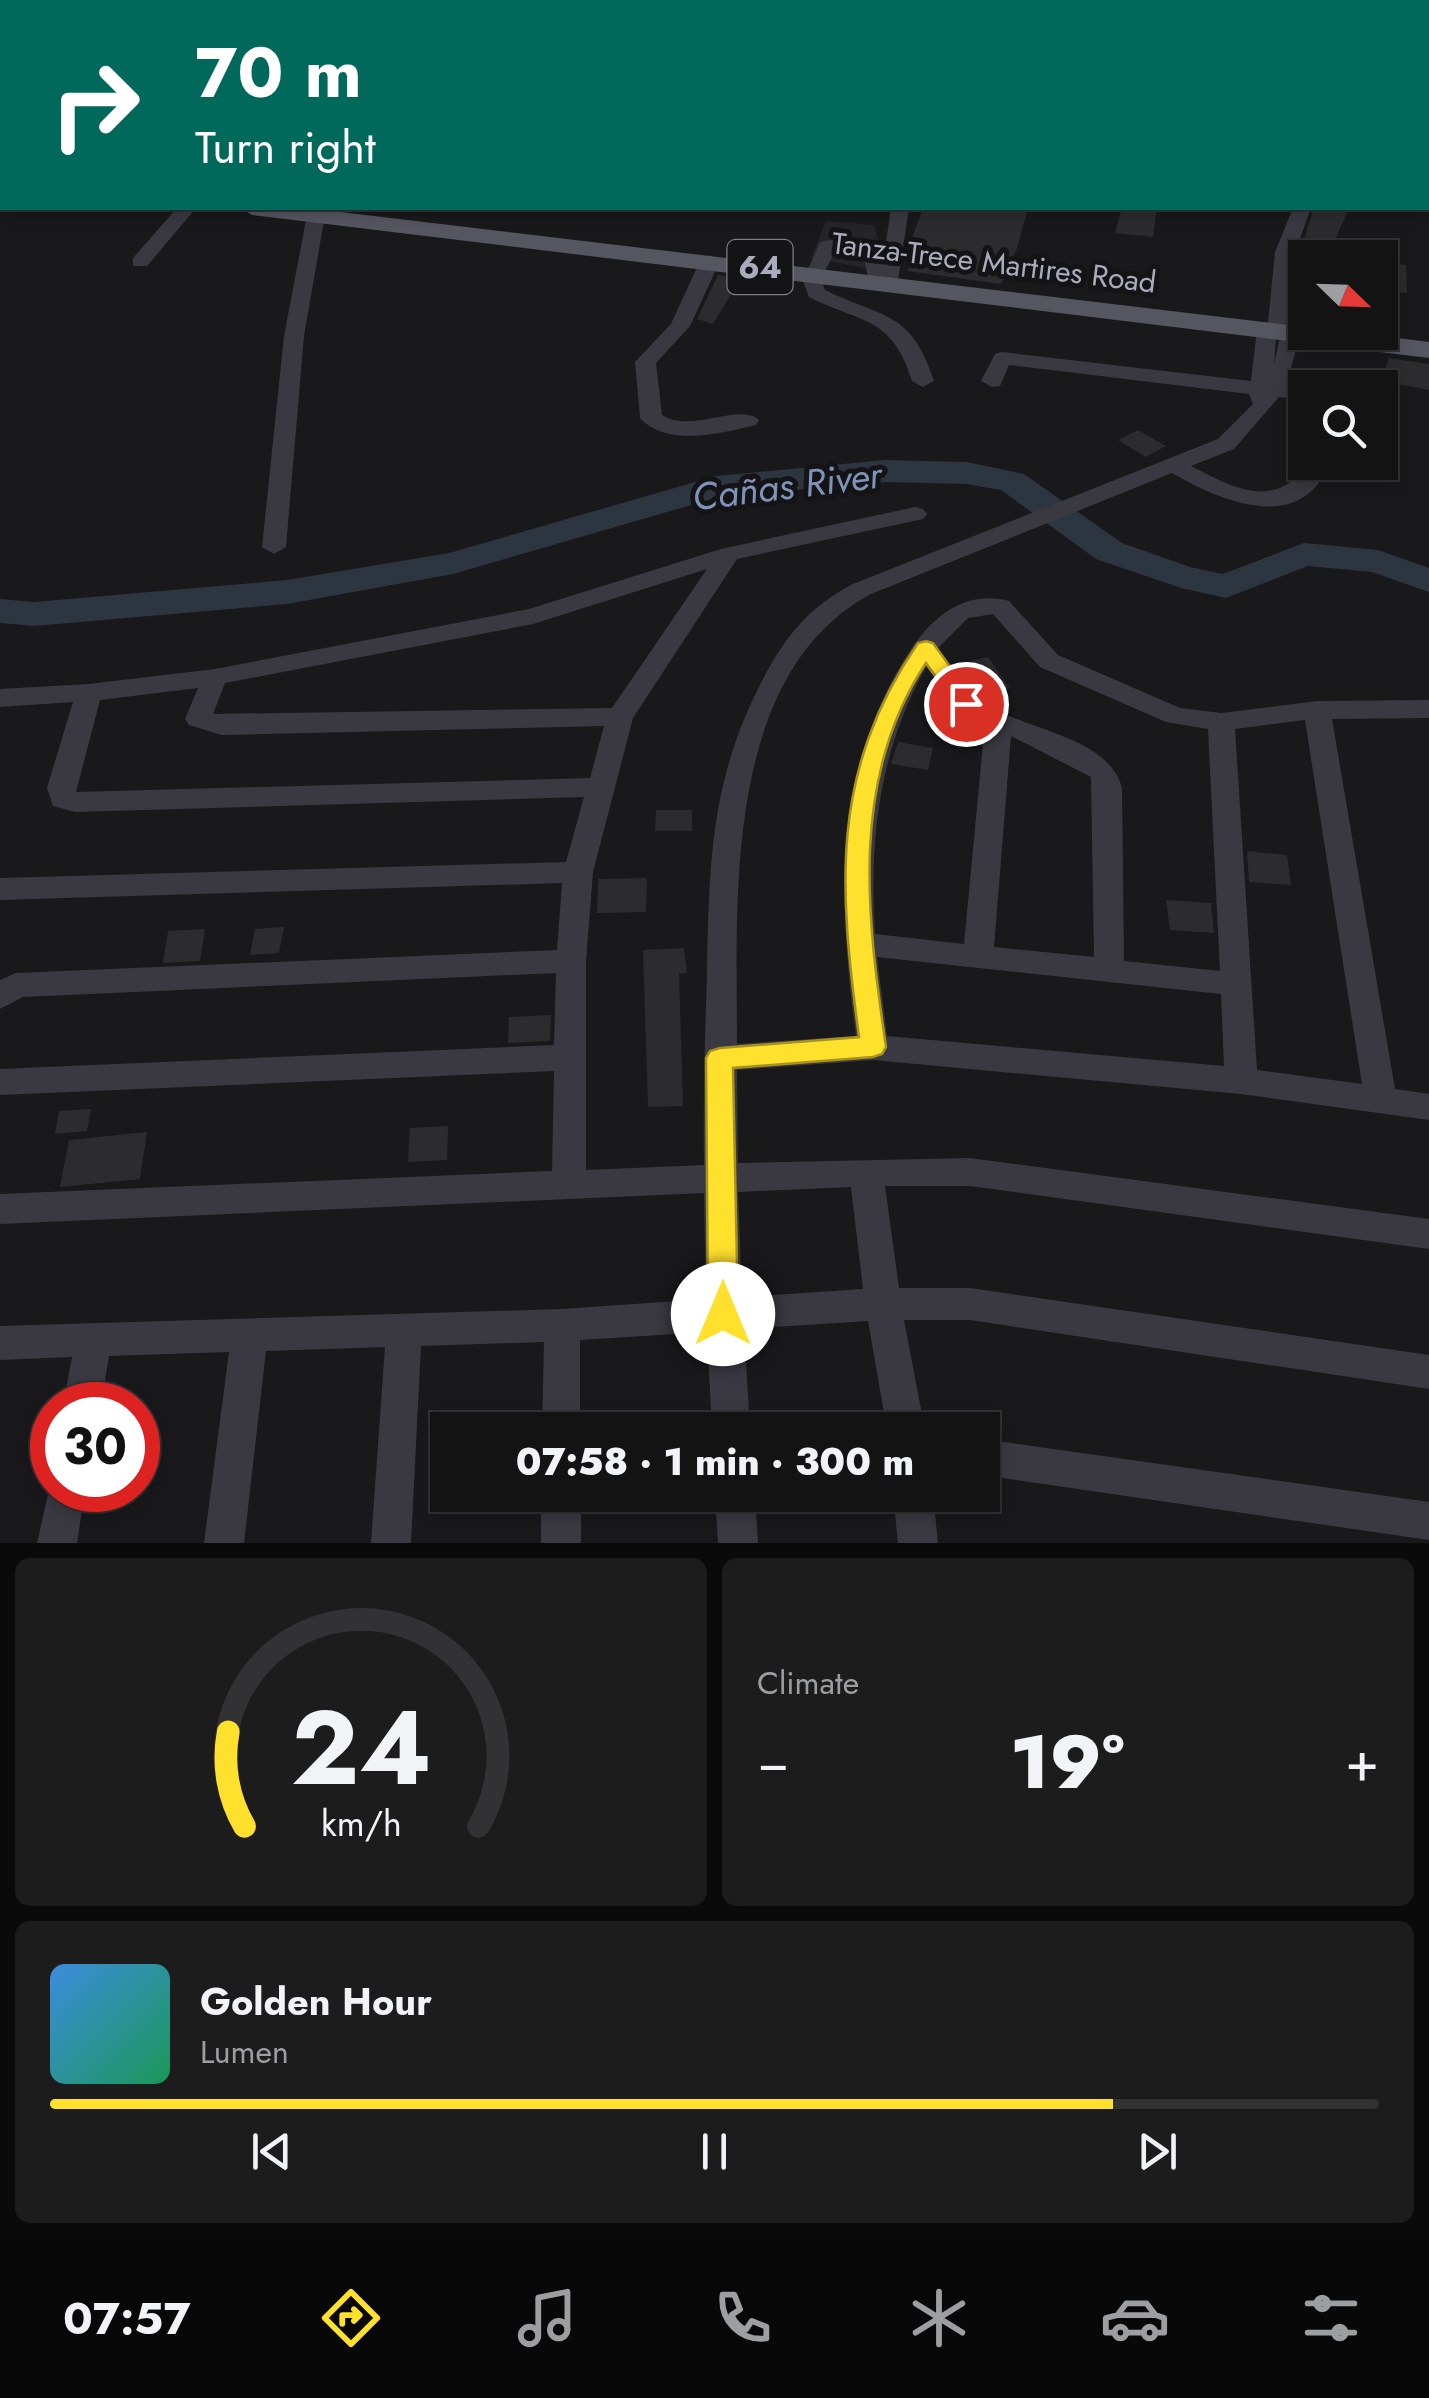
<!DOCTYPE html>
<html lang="en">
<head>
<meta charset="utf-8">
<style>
	:root { --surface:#131314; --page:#1c1c1d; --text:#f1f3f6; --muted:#9d9ea0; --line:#323234; --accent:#ffe02d }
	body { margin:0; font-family:Jost,sans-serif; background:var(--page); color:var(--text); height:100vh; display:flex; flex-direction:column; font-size:38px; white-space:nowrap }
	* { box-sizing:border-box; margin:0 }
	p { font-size:32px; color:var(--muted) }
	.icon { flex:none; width:55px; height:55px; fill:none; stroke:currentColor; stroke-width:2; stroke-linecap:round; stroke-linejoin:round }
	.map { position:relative; height:1543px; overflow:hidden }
	.side { display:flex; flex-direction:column; gap:15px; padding:15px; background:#0a0a0b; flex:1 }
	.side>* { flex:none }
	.top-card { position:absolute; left:0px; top:0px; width:1430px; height:210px; box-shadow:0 5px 15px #0003,0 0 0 2px var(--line); background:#00695c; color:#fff; overflow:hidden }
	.needle { width:65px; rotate:113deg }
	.buttons { position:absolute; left:1288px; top:240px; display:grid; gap:20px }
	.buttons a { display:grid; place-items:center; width:110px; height:110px; border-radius:0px; background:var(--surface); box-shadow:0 5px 15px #0003,0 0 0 2px var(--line); font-size:50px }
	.speed { position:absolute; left:30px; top:1382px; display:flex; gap:20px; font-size:50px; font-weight:700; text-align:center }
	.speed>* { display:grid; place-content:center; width:130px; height:130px; border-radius:50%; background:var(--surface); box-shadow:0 5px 15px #0003,0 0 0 2px var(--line); line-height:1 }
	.speed .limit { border:15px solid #d22; background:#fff; color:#111 }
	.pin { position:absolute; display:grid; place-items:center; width:85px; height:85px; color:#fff; margin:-42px; border:5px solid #fff; border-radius:50%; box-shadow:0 2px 10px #0007 }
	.me { position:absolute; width:110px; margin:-55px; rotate:0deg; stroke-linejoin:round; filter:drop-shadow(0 0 8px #0008) }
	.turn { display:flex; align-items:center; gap:35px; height:210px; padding:0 30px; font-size:45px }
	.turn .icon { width:130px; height:130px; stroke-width:2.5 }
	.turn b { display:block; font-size:70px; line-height:85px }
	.big { font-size:75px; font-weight:800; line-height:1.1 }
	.side .card { flex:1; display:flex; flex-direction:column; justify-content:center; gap:15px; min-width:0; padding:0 35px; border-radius:15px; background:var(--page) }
	.side .dial { align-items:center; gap:0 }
	.dial svg { height:260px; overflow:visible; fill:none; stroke:var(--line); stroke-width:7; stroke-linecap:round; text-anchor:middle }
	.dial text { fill:var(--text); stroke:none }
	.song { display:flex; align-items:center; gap:30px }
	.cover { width:120px; height:120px; border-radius:15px; background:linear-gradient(135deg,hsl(210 70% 55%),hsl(150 70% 35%)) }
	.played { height:10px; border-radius:5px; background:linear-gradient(90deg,var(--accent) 80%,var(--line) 80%) }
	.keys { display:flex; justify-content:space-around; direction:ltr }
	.heat { display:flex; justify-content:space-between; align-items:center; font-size:55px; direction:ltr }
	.side .tiles { flex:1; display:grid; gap:15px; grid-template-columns:1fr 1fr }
	.card:last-child { grid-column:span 2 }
	.trip { position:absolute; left:430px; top:1412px; width:570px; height:100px; border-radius:0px; background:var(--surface); box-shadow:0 5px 15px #0003,0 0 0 2px var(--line); font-weight:800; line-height:100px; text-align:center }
	.tabs { display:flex; height:160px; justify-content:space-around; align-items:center; background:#080808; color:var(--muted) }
	.tabs .icon { width:70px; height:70px }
	.tabs .on { color:var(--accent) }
	.tabs b { font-size:45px; color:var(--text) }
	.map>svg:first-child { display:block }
	.built { fill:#252528 }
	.green { fill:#1e2721 }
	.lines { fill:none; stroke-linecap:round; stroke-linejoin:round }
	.river { fill:#2d3541; fill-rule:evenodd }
	.building { fill:#2c2c2f }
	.minor { fill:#3a3941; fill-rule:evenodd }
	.major { fill:#555660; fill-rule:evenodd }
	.route { fill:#ffe02d; stroke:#a6921d; stroke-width:2.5 }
	.labels { text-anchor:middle; stroke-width:10; stroke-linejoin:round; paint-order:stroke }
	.far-street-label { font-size:30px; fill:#aaacbc; stroke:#141416 }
	.shield { fill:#141416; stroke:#7d7e8a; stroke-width:2.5 }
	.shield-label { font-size:32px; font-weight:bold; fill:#aaacbc }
	.water-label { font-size:38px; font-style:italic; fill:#7f93b9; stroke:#141416 }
</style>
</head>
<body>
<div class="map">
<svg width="1429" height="1543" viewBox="0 0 1429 1543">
	<rect width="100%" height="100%" fill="#19191b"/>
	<polygon class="built" points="826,221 874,225 887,272 811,258"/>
	<polygon class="green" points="7,0 464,0 5,2"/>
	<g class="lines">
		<polygon class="river" points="885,460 967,462 1024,474 1122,543 1190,567 1223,574 1304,543 1378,550 1429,568 1429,592 1372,572 1308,566 1226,598 1181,588 1096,559 1001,490 967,484 885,482 719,497 453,574 287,604 34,626 0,623 0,599 34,602 287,580 449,553 716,476"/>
	</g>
	<g class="building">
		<polygon points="923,208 1028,208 1017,249 1007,266 1011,267 1001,284 907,271 917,256 906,254"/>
		<polygon points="1122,208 1157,208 1153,237 1115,233"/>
		<polygon points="1314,208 1349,208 1335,240 1323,238 1318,258 1298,258"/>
		<polygon points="1380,263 1406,265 1407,293 1380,291"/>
		<polygon points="718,275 741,278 713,324 697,319"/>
		<polygon points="1389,358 1429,364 1429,390 1381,381"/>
		<polygon points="1138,430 1166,446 1146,457 1118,440"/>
		<polygon points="988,657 1010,688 980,695 954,665"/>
		<polygon points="898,742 933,748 928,770 891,764"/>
		<polygon points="656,810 692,810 692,831 655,831"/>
		<polygon points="1247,851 1287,855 1291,885 1249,882"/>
		<polygon points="647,878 646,912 597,913 598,879"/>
		<polygon points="1166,900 1211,903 1214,933 1170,930"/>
		<polygon points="284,927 279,953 250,955 255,929"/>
		<polygon points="205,929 200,961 163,963 168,931"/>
		<polygon points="684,948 687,973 679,974 683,1106 648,1107 643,950"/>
		<polygon points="551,1015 550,1041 508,1043 509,1017"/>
		<polygon points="91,1109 87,1131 55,1134 59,1111"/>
		<polygon points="448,1126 447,1160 408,1162 410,1128"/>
		<polygon points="147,1132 140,1179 60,1187 69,1140"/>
	</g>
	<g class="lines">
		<g class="minor">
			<polygon points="714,0 731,0 733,2 716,2"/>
			<polygon points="973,0 989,0 989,2 974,2"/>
			<polygon points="1039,0 1055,0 1055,2 1040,2"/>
			<polygon points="1248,0 1264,0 1266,2 1250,2"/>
			<polygon points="177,208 196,208 147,266 133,266 133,258"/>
			<path d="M891 208H909L897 287 870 285 863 256 848 249 835 251 821 279 825 290C884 319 911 310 934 381L923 387 912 381C892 316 863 324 809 297L800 273 809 267 820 242C844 237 857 239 879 249L883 262Z"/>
			<path d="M1293 208H1311L1295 252 1288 328 1301 333 1286 385 1305 388V400L1279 397 1234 449 1191 466C1235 489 1276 511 1309 462H1332C1325 473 1318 487 1308 494 1270 524 1207 493 1172 473L871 594C722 674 737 900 737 1044L856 1036C838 901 832 765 913 646 936 614 967 590 1009 601L1058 655 1180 708 1221 713 1317 701 1429 700V718L1332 719 1395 1089 1429 1094V1120L1241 1094 873 1060 737 1070 738 1163 970 1158 1429 1219V1249L970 1186H885L899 1288H970L1429 1355V1389L970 1320H904L925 1430H887L868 1321 744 1329 750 1430H712L707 1332 580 1340V1430H542L544 1342 421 1346 411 1543H371L385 1347 266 1351 244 1543H204L229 1352 109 1356 101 1405H63L72 1357 0 1360V1326L562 1309 706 1299 704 1193 0 1224V1194L552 1171 554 1071 0 1095V1069L554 1045 556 973 23 997 0 1009V980L16 973 557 950 562 883 0 900V878L566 862 584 797 75 812 53 806 47 788 73 702 0 707V689L89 684 215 669 529 609 721 549 915 507 923 509 927 514 923 519 737 559 633 718 593 872 586 961V1170L704 1165C703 1100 705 1037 707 973 709 869 710 784 758 689 781 642 806 608 853 584L1218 439 1253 404 1249 394 1009 365 1000 386 992 387 981 381 995 354 1002 352 1251 381 1257 329 1268 323 1275 252ZM1276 337H1280L1274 364ZM707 569 612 708 213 714 225 683 533 624ZM993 614 1040 667 1166 722 1208 729 1220 971 1124 961 1122 788C1107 732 1015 731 976 697 961 685 950 663 938 648L968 618ZM926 667 958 710 985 723 964 944 875 934C869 838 879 752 926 667ZM198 688 185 719 189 725 221 735 604 726 590 778 76 792 100 700ZM1305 720 1362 1084 1257 1070 1235 729ZM1011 736 1091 777 1094 957 994 947ZM877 957 1221 994 1224 1066 887 1036ZM851 1187 863 1289 742 1297 738 1192Z"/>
			<polygon points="316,209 325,215 304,336 286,547 274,554 262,547 284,336 307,215"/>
			<path d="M710 255 720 261 690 326 656 363 662 415C692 434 739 402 759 420L756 425C722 433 667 448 640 418L635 362 671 324 700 261Z"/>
			<polygon points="982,1439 1429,1502 1429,1540 982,1475"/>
			<polygon points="52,1477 52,1490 85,1490 77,1543 37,1543"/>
			<rect x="541" y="1495" width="40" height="48"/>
			<polygon points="715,1495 755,1495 758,1543 718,1543"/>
			<polygon points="893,1495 933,1495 938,1543 898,1543"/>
		</g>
		<g class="major">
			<rect x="0" y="176" width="2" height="14"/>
			<polygon points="240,208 307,208 1305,327 1305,332 1349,332 1429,342 1429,358 252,215"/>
		</g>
	</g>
	<path class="route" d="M926 641 933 643 977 704 966 711 959 709 926 663C849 779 867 917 886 1047L882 1054 873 1057 733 1068 738 1314 734 1323 723 1327 712 1323 708 1314 706 1058 710 1051 720 1048 859 1037C839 888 829 773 918 643Z"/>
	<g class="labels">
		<g class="far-street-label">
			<text transform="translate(994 263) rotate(7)" y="10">Tanza-Trece Martires Road</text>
		</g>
		<rect class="shield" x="727.5" y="240" width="65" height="54" rx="8"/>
		<g class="shield-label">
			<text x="760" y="278">64</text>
		</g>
		<g class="water-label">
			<text transform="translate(787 486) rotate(-7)" y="13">Cañas River</text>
		</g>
	</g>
</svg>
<div class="buttons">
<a><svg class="needle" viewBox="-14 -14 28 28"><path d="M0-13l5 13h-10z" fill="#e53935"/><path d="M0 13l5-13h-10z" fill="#9d9ea0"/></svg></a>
<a><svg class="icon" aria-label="search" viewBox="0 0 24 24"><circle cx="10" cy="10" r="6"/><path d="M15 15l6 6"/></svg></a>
</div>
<div class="speed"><div class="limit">30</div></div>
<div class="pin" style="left:966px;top:704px;background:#d93025"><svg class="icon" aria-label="arrive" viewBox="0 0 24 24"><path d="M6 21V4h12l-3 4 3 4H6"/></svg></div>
<svg class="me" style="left:723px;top:1314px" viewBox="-20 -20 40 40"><circle r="19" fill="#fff"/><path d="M0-13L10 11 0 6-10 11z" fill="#ffe02d"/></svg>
<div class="trip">07:58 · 1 min · 300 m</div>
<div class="top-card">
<div class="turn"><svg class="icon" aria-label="right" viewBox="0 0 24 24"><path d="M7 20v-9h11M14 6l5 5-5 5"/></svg><div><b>70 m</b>Turn right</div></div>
</div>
</div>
<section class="side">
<div class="tiles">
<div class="card dial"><svg viewBox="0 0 100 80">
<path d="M14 69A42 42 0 1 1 86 69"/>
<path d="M14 69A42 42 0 0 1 9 40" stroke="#ffe02d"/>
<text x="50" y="56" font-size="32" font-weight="700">24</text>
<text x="50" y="72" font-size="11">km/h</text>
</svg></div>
<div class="card"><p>Climate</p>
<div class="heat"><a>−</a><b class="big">19°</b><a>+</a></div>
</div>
<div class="card">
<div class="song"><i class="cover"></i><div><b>Golden Hour</b><p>Lumen</p></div></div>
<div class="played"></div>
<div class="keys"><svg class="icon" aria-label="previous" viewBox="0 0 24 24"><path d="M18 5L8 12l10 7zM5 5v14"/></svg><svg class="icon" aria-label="pause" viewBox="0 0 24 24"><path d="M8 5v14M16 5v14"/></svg><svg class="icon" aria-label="next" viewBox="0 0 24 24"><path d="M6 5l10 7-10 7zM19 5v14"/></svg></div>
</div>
</div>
</section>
<nav class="tabs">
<b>07:57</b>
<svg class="icon on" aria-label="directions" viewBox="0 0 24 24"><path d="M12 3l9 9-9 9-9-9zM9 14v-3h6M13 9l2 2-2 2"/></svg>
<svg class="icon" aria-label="music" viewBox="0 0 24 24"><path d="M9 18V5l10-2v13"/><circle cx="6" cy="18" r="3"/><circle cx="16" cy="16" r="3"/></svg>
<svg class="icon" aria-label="phone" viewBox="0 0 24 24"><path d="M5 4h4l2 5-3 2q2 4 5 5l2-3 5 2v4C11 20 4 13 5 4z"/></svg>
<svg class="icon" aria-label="climate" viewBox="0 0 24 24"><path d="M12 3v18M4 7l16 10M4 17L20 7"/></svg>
<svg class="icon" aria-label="car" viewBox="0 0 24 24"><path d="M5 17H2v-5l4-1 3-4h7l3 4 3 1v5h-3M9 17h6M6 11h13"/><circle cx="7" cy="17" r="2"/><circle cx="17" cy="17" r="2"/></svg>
<svg class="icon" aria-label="filters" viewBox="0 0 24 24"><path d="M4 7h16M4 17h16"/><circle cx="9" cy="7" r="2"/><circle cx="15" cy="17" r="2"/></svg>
</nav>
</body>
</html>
